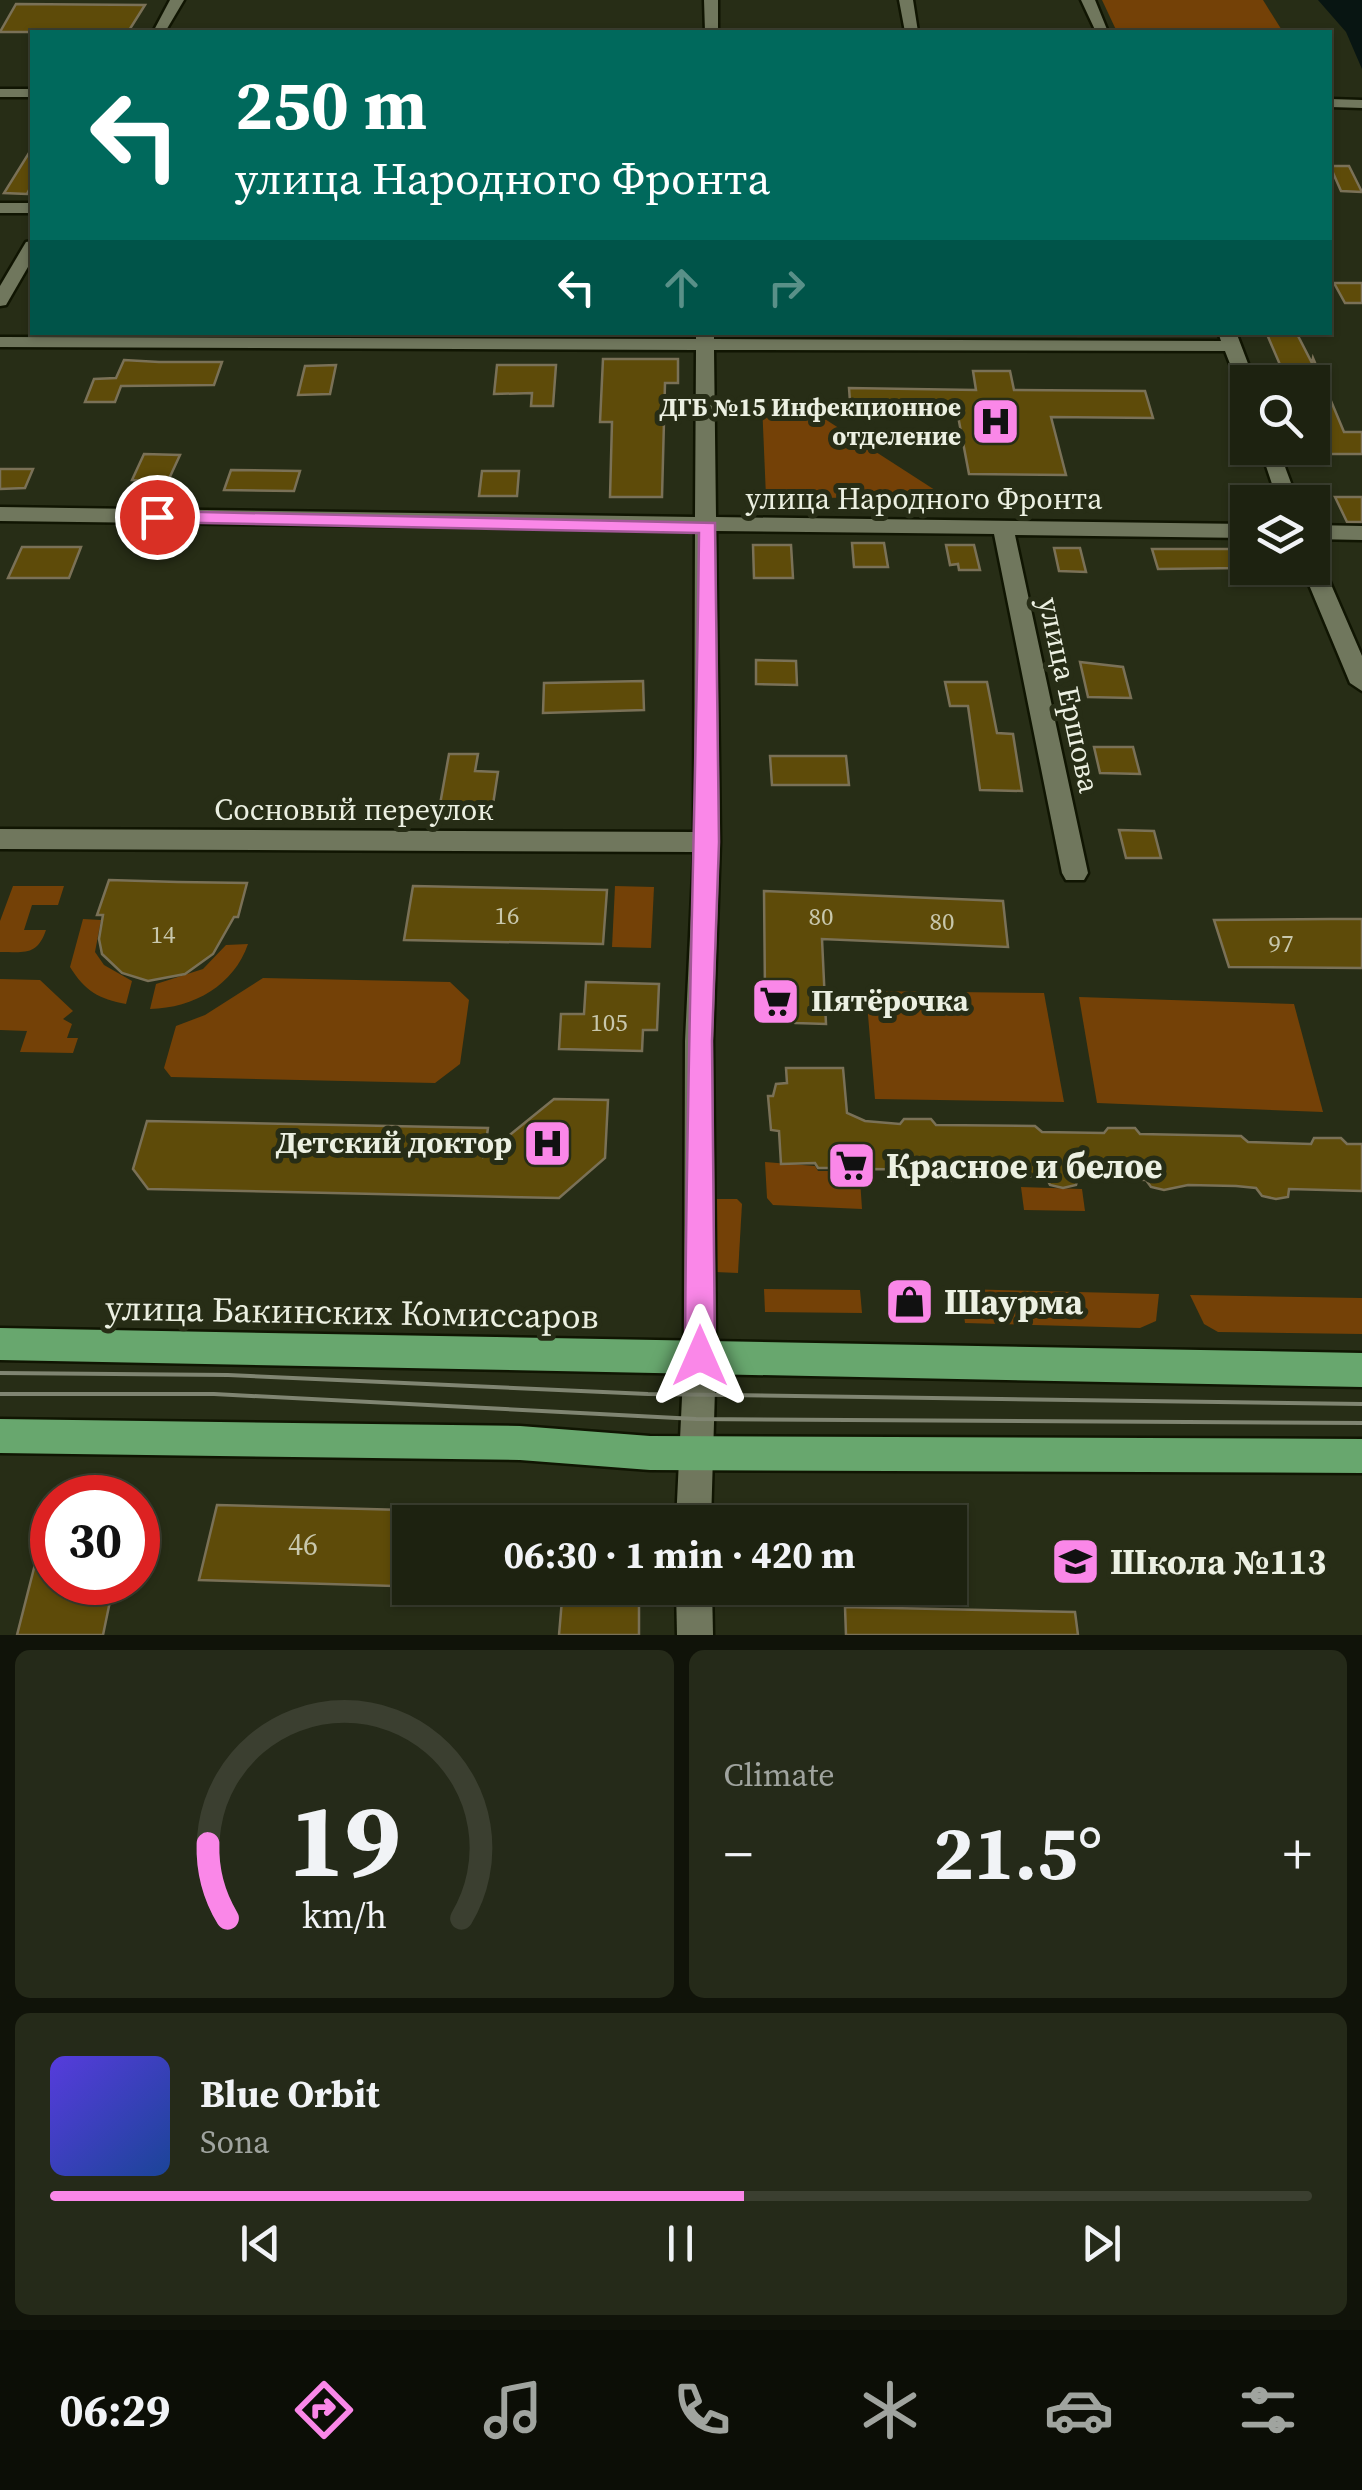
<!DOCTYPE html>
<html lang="en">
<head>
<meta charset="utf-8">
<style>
	:root { --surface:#1d2210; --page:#252a19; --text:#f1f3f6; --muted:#a0a49f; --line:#3b3f30; --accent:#fa87e8 }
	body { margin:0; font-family:"Source Serif 4",serif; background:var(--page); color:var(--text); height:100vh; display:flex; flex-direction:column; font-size:38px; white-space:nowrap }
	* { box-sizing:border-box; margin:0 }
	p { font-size:32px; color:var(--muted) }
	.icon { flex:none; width:55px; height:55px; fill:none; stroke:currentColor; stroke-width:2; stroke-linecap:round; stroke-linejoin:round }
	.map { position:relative; height:1635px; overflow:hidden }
	.panel { display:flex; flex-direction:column; gap:15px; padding:15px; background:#101309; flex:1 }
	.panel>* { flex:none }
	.top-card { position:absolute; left:30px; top:30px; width:1302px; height:305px; border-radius:0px; box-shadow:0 2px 8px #0004,0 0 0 2px var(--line); background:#00695c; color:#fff; overflow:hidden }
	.buttons { position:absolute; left:1230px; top:365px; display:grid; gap:20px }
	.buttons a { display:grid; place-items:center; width:100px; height:100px; border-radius:0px; background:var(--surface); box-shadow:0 2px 8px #0004,0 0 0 2px var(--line); font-size:50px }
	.speed { position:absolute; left:30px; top:1475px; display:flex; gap:20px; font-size:50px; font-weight:700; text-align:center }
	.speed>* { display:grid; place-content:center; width:130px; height:130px; border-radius:50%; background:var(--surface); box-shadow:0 2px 8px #0004,0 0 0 2px var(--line); line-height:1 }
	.speed .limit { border:15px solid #d22; background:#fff; color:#111 }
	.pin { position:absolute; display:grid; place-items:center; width:85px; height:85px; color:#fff; margin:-42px; border:5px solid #fff; border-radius:50%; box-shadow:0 2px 10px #0007 }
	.me { position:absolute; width:110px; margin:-55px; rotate:0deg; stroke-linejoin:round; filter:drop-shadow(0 0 8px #0008) }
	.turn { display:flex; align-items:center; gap:35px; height:210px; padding:0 40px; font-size:45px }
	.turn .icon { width:130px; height:130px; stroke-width:2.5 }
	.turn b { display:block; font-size:70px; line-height:85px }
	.lanes { display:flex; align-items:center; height:95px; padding:0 40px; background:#0003; justify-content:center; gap:50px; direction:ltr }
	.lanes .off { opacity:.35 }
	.big { font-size:75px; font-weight:700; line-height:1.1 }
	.panel .card { flex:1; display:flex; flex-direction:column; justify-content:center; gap:15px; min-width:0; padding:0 35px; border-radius:15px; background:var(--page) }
	.panel .dial { align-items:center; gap:0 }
	.dial svg { height:260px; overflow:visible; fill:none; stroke:var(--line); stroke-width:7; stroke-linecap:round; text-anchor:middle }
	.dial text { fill:var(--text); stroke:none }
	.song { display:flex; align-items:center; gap:30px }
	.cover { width:120px; height:120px; border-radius:15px; background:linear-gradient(135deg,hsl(250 70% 55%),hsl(220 70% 35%)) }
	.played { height:10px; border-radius:5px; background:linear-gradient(90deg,var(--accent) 55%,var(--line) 55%) }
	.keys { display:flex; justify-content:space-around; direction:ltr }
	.heat { display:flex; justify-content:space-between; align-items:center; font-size:55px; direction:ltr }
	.panel .tiles { flex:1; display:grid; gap:15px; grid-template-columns:1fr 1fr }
	.card:last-child { grid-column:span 2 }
	.trip { position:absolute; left:392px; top:1505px; width:575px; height:100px; border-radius:0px; background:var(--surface); box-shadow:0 2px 8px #0004,0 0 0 2px var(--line); font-weight:700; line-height:100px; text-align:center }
	.tab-bar { display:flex; height:160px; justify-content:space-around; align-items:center; background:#0c0e06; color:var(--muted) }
	.tab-bar .icon { width:70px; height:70px }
	.tab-bar .active { color:var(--accent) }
	.tab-bar b { font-size:45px; color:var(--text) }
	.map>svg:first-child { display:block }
	.green { fill:#744107 }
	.water { fill:#081512 }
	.building { fill:#5e4b09; stroke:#7a7157; stroke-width:2.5 }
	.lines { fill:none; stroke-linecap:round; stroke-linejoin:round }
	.minor-casing { stroke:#101502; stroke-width:5 }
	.primary-casing { stroke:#101502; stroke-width:5 }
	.minor { fill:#70775d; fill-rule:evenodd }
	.primary { fill:#68a76e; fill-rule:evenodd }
	.tram { stroke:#808572; stroke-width:4 }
	.route { fill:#fa87e8; stroke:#a25897; stroke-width:2.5 }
	.labels { text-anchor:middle; stroke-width:10; stroke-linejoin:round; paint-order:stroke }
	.far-poi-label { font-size:25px; font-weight:bold; fill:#ecf0e2; stroke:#272d16; text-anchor:end }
	.number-label { font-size:25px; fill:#c8c7ac }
	.street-label { font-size:30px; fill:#ecf0e2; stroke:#272d16 }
	.poi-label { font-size:30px; font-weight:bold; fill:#ecf0e2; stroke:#272d16; text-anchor:start }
	.near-number-label { font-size:30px; fill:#c8c7ac }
	.near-poi-label { font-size:35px; font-weight:bold; fill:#ecf0e2; stroke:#272d16; text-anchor:start }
	.near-street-label { font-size:35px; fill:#ecf0e2; stroke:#272d16 }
</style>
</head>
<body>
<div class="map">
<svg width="1362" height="1635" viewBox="0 0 1362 1635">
	<rect width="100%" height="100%" fill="#272d16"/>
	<g class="green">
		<polygon points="1102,0 1263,0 1283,32 1117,32"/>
		<polygon points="762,403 800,403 938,492 939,499 766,497"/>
		<path d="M13 886H64L58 905H32L24 930H46C37 956 25 952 0 952V921Z"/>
		<polygon points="615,886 654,887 651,948 612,947"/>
		<path d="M83 919 101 920 95 952 104 965 132 981 126 1004C99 999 85 991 70 967Z"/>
		<path d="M248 944C234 985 194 1008 150 1009L156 984 203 969 226 945Z"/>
		<polygon points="263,978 450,982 469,1000 460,1064 435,1083 171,1077 164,1068 176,1026 205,1015"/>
		<polygon points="0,979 40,980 73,1011 63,1019 72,1024 67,1038 78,1038 73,1053 20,1052 27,1031 0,1030"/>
		<polygon points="866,991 1044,993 1064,1102 875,1099"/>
		<polygon points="1079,997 1294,1004 1323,1112 1097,1103"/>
		<polygon points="765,1162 815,1166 818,1171 836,1171 839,1178 860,1179 862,1209 773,1205 767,1198"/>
		<polygon points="1021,1187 1082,1189 1085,1211 1024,1210"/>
		<polygon points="716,1199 737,1199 742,1204 738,1273 715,1272"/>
		<polygon points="764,1289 860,1290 862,1313 765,1312"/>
		<polygon points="961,1289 1159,1294 1156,1321 1140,1328 965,1323"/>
		<polygon points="1190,1295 1362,1298 1362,1334 1218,1332 1204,1324"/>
	</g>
	<polygon class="water" points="1318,0 1362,0 1362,69 1346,32"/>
	<g class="building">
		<polygon points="16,4 145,5 128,32 0,32"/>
		<polygon points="32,148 32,184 27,194 4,193"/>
		<polygon points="1330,166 1349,166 1362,192 1341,191"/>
		<polygon points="1334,283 1362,283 1362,303 1345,303"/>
		<polygon points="1266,332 1296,332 1312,363 1313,358 1344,432 1362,432 1362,454 1320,454 1312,438 1312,375 1284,374"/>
		<polygon points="603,359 678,359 678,383 665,383 662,497 610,497 612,422 600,422"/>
		<polygon points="124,360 159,362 222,362 214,385 121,386 115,402 85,402 94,379 116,378"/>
		<polygon points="336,365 330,394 298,395 305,366"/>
		<polygon points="497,365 556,365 553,406 531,406 532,393 494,394"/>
		<polygon points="973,371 1010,371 1014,390 1145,391 1153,418 1051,417 1066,475 969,474 958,416 851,415 849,388 976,390"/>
		<polygon points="144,454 180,455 168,481 132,480"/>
		<polygon points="0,469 33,469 25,488 0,489"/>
		<polygon points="231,470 300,471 294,491 224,490"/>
		<polygon points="482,471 519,471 517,496 479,496"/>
		<polygon points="1335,497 1362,497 1362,522 1347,522"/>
		<polygon points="852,543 884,543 888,567 854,567"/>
		<polygon points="753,545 791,545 793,578 754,578"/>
		<polygon points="946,545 974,545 980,570 959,570 958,564 950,565"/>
		<polygon points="22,547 81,547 69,578 8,578"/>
		<polygon points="1054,548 1080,548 1086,572 1059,571"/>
		<polygon points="1152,549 1241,549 1241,568 1158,569"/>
		<polygon points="756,660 796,661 797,685 756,684"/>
		<polygon points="1080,662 1123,667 1131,698 1088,697"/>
		<polygon points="643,681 644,710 543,713 544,683"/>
		<polygon points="945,682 987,682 997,733 1013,734 1022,791 980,790 968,706 950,706"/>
		<polygon points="1094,747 1133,747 1140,774 1100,773"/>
		<polygon points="449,754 478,754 475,771 498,772 492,811 439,810"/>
		<polygon points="770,756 846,756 849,785 772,785"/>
		<polygon points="1119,830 1154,831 1161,858 1126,858"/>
		<polygon points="109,880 178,882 247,883 238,917 234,917 213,954 185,974 148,981 122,973 102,954 99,939 103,915 97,915"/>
		<polygon points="413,886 607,890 603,944 404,940"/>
		<polygon points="764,891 1003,901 1008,947 822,939 826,1024 795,1023 776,1011 765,993"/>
		<polygon points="1331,919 1362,919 1362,968 1229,967 1214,920"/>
		<polygon points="586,982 659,984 657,1030 643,1030 642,1051 559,1049 561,1014 584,1014"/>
		<polygon points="786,1068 843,1068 847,1113 865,1121 900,1124 904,1119 931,1119 936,1125 1035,1126 1042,1132 1104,1133 1108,1128 1135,1128 1140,1134 1241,1136 1248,1142 1311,1144 1314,1138 1341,1138 1347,1144 1362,1144 1362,1191 1289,1189 1288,1197 1276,1199 1262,1196 1256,1188 1236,1186 1188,1185 1164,1190 1151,1187 1146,1180 1078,1178 1076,1185 1063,1188 1050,1185 1046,1177 967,1175 954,1181 940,1178 936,1170 869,1169 866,1176 854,1179 841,1175 837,1168 818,1168 815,1163 781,1164 779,1131 771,1130 768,1096 773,1096 776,1084 787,1083"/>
		<polygon points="554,1099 608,1100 605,1158 559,1198 148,1189 133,1169 147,1121 488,1128 484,1156"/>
		<polygon points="217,1505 404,1510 394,1586 199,1580"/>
		<polygon points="45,1525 52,1526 52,1582 114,1582 103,1635 17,1635"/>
		<polygon points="563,1588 639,1588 639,1635 559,1635"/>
		<polygon points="845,1607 1075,1612 1078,1635 846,1635"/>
	</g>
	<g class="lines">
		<defs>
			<g id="minor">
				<polygon points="170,0 184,0 165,32 153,32"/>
				<polygon points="704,0 718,0 718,32 705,32"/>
				<polygon points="899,0 913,0 918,32 905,32"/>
				<polygon points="1081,0 1095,0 1108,32 1096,32"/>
				<rect x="0" y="89" width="32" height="8"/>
				<polygon points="1330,99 1362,100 1362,108 1330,107"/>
				<rect x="0" y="203" width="32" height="10"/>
				<polygon points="32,241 32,260 6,305 0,306 0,286 26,242"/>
				<polygon points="696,332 714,332 714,339 1221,341 1218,332 1236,332 1255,382 1248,382 1248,394 1241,392 1225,351 714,350 716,517 1248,524 1248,538 1015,535 1088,873 1084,880 1066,880 1062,873 994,534 716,531 720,842 713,1041 716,1356 711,1522 676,1522 684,1356 685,1041 694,852 0,849 0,829 694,832 695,530 0,521 0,507 695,517 696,350 0,347 0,337 696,339"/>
				<polygon points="1260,448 1278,448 1298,502 1278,502"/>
				<polygon points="1312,525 1362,526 1362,540 1312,539"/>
				<polygon points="1312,559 1323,566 1362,656 1362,691 1350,683 1302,568 1312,568"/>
				<polygon points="676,1588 712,1588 713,1635 677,1635"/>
			</g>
			<g id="primary">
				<polygon points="0,1328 1362,1353 1362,1387 0,1360"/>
				<polygon points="0,1419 520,1426 650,1436 1362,1439 1362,1473 650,1470 520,1460 0,1453"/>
			</g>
		</defs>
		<use href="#minor" class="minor-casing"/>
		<use href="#primary" class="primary-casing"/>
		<use href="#minor" class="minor"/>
		<use href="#primary" class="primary"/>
		<g class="tram">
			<polyline points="0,1373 228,1375 648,1394 1362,1404"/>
			<polyline points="0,1394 214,1394 696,1419 1362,1423"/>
		</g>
	</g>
	<path class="route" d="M157 511 715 523 719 842 712 1041 715 1356 710 1367 700 1371 689 1367 685 1356C686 1082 696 808 699 533L151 522 148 517Z"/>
	<defs>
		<symbol id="hospital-square" viewBox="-11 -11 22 22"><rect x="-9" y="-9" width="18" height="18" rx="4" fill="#fa87e8" stroke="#272d16"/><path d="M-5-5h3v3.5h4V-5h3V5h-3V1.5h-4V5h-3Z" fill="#111"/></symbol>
		<symbol id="supermarket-square" viewBox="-11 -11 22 22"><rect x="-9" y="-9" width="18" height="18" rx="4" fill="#fa87e8" stroke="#272d16"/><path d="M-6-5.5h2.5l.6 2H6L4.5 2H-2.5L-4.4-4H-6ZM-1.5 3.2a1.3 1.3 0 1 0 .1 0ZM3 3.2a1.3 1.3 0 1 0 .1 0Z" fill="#111"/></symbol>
		<symbol id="shop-square" viewBox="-11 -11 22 22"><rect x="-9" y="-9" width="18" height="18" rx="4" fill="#fa87e8" stroke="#272d16"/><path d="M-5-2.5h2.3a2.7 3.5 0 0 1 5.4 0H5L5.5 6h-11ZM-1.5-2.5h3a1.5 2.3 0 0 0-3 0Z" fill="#111"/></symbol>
		<symbol id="school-square" viewBox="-11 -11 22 22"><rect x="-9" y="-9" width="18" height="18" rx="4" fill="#fa87e8" stroke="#272d16"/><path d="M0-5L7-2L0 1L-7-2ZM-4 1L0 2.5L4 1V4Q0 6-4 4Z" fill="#111"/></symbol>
	</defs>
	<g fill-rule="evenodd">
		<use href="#hospital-square" x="968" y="394" width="55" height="55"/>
		<use href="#supermarket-square" x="748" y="974" width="55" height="55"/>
		<use href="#hospital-square" x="520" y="1116" width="55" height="55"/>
		<use href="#supermarket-square" x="824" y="1138" width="55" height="55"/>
		<use href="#shop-square" x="882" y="1274" width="55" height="55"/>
		<use href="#school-square" x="1048" y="1534" width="55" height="55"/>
	</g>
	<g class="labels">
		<g class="far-poi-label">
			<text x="961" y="416">ДГБ №15 Инфекционное<tspan x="961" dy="29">отделение</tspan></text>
		</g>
		<g class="number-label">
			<text x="507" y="924">16</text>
			<text x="821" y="925">80</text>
			<text x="942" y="930">80</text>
			<text x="163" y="943">14</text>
			<text x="1281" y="952">97</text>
			<text x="609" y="1031">105</text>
		</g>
		<g class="street-label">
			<text x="924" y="509">улица Народного Фронта</text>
			<text transform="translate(1069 695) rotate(78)" y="10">улица Ершова</text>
			<text x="354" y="820">Сосновый переулок</text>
		</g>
		<g class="poi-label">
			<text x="811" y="1011">Пятёрочка</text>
			<text x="512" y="1153" text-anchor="end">Детский доктор</text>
		</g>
		<g class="near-number-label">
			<text x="303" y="1555">46</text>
		</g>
		<g class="near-poi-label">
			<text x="886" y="1178">Красное и белое</text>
			<text x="944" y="1314">Шаурма</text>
			<text x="1110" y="1574">Школа №113</text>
		</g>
		<g class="near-street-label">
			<text transform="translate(352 1312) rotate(1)" y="12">улица Бакинских Комиссаров</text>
		</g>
	</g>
</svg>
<div class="buttons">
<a><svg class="icon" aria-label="search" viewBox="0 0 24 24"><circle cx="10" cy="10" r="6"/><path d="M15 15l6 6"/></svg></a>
<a><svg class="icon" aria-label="layers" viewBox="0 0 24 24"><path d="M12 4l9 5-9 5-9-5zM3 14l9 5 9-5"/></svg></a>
</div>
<div class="speed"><div class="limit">30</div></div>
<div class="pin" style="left:157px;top:517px;background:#d93025"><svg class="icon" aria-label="arrive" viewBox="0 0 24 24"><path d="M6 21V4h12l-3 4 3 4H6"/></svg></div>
<svg class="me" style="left:700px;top:1356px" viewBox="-20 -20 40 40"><path d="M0-17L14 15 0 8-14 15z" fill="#fa87e8" stroke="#fff" stroke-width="4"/></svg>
<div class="trip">06:30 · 1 min · 420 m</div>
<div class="top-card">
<div class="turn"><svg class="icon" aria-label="left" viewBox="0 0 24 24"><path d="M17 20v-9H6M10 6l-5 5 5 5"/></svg><div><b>250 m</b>улица Народного Фронта</div></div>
<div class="lanes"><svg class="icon" aria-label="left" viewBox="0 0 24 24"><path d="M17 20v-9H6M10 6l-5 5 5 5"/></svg><svg class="icon off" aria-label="ahead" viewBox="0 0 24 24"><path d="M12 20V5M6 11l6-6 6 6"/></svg><svg class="icon off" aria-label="right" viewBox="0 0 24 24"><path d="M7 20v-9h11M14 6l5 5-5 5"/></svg></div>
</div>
</div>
<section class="panel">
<div class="tiles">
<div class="card dial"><svg viewBox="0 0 100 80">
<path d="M14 69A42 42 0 1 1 86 69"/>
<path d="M14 69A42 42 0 0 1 8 46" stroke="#fa87e8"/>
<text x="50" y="56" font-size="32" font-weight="700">19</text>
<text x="50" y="72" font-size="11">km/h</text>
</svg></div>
<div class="card"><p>Climate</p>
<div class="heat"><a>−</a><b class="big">21.5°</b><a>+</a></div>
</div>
<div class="card">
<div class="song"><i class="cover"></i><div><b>Blue Orbit</b><p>Sona</p></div></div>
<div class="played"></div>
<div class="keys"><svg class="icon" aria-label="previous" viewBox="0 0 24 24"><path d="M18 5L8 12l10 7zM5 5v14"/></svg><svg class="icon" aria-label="pause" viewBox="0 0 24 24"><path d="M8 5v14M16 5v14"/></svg><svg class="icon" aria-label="next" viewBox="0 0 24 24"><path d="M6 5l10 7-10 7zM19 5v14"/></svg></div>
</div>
</div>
</section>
<nav class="tab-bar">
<b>06:29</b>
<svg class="icon active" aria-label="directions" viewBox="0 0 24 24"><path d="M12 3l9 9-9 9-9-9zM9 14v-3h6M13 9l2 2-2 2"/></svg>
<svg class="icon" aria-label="music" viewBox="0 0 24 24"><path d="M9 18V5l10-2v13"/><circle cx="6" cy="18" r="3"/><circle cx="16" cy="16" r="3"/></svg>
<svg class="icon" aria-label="phone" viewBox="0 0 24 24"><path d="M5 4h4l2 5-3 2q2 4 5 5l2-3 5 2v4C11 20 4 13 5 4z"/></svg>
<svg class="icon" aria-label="climate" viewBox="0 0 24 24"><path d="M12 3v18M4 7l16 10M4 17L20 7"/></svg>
<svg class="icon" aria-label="car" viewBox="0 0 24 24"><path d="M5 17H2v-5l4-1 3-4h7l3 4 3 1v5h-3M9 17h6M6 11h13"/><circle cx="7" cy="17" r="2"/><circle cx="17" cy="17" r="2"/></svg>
<svg class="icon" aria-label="filters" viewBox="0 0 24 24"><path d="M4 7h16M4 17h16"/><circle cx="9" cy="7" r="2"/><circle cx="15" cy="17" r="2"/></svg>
</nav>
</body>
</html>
